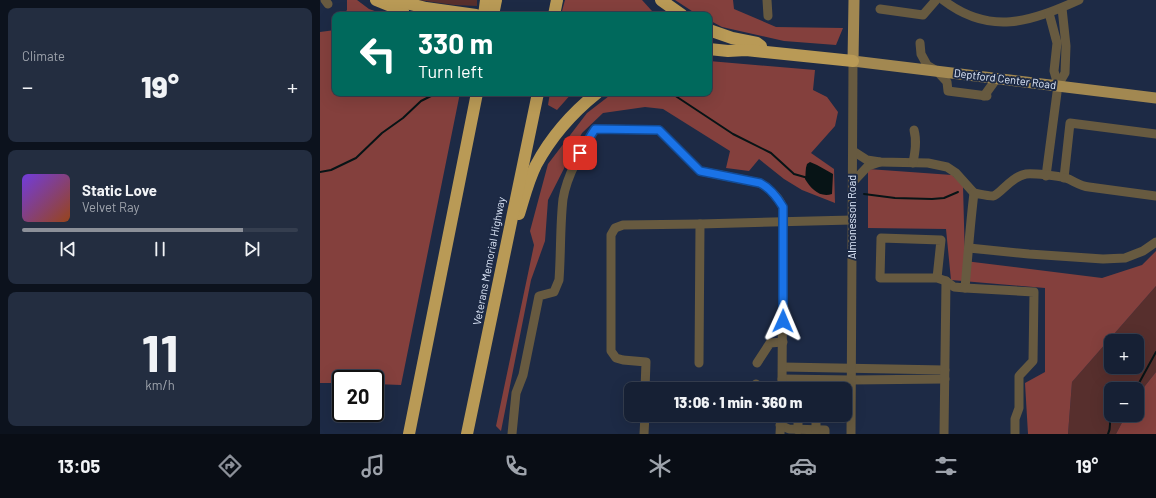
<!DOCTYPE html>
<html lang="en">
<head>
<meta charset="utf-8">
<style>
	:root { --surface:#162034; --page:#232d40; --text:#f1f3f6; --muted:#9ea3ac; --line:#353e4f; --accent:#8c9099 }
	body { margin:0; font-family:Barlow,sans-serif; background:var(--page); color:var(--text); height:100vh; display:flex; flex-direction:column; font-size:15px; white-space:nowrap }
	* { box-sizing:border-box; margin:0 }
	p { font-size:13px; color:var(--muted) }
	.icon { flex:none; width:22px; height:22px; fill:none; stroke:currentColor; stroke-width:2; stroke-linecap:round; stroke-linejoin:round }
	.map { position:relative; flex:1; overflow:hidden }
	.panel { display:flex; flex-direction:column; gap:8px; padding:8px; background:#0c121d; width:320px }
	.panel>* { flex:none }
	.top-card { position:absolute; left:12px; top:12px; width:380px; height:84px; border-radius:8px; box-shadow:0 4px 16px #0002,0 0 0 1px var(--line); background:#00695c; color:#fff; overflow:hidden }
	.fabs { position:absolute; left:784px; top:334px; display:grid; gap:8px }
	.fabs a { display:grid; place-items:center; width:40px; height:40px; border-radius:8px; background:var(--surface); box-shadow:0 4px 16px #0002,0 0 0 1px var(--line); font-size:20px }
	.speed { position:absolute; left:12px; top:370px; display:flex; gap:8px; font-size:20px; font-weight:700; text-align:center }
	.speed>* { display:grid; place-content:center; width:52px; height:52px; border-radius:50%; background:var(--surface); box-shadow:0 4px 16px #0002,0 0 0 1px var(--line); line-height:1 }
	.speed .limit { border:2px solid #111; border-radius:6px; background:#fff; color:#111 }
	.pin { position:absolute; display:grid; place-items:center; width:34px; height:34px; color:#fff; margin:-17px; border-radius:8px; box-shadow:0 2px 6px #0006 }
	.me { position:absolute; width:44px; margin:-22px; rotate:1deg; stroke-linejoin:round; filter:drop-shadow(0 0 3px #0008) }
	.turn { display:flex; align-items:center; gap:14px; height:84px; padding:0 20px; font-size:18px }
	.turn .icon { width:52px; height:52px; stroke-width:2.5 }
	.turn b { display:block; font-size:28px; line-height:34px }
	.big { font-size:30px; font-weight:800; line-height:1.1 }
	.panel .tile { flex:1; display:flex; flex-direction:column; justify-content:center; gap:6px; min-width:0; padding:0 14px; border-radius:8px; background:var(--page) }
	.panel .dial { align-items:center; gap:0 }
	.dial b { font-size:52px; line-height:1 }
	.song { display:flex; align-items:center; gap:12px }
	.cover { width:48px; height:48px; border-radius:6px; background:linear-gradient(135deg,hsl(260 70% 55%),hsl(20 70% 35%)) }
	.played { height:4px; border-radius:2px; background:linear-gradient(90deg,var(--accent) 80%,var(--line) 80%) }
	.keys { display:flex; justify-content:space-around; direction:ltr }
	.heat { display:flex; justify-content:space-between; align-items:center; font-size:22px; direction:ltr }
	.trip { position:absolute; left:304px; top:382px; width:228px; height:40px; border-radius:8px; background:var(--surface); box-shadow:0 4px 16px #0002,0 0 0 1px var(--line); font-weight:800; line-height:40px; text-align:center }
	.menu { display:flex; height:64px; justify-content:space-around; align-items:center; background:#090d15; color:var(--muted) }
	.menu .icon { width:28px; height:28px }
	.menu .selected { color:var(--accent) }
	.menu b { font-size:18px; color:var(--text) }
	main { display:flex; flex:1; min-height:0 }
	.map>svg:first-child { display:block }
	.green { fill:#572f2d; fill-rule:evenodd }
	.forest { fill:#84403d }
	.water { fill:#071416 }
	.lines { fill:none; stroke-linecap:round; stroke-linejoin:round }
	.stream { stroke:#071416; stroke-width:2 }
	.minor { stroke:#675a40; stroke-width:9 }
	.major { stroke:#a28851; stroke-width:11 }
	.highway { stroke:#b99a56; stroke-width:12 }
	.route-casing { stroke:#114b97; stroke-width:10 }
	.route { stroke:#1a73e8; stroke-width:7 }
	.labels { text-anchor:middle; stroke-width:4; stroke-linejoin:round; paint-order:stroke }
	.street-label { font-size:11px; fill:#dfe9fb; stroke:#1d2a45 }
</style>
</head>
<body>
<main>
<section class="panel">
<div class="tile"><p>Climate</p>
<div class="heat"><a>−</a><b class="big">19°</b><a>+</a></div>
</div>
<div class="tile">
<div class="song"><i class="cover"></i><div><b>Static Love</b><p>Velvet Ray</p></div></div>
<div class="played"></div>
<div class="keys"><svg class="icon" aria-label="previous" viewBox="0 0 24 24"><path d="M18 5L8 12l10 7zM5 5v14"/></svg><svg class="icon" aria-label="pause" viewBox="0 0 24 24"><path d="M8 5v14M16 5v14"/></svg><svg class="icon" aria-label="next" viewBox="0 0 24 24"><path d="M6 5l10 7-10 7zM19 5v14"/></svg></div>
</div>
<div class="tile dial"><b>11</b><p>km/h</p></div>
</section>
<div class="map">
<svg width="836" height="434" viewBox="0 0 836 434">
	<rect width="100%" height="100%" fill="#1d2a45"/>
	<g class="green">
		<polygon points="98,0 157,0 157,6 134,5"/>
		<path d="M836 286V372L817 396V389H791V415H806L796 434H748L752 382ZM791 341H817V367H791Z"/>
	</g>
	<g class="forest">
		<polygon points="27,0 37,0 49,9 66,15 23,15 27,10"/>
		<polygon points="245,0 322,0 332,11 331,15 241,15"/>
		<polygon points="355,0 413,0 414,9 456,27 523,28 516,45 464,41 402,27 389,20 389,15 378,15"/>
		<polygon points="15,30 15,93 140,93 81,385 55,384 55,379 21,379 21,383 0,383 0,32"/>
		<polygon points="389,61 495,70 493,90 507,97 518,112 515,126 491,153 514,169 515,203 482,190 464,179 439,159 429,171 406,168 410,151 343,109 325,107 283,113 262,133 228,200 225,241 211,280 181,431 176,426 214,245 210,231 228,164 267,113 293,93 389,93"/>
		<polygon points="230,93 252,93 237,110 228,105"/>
		<polygon points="548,169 632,175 643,186 645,261 782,278 822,265 836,251 836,286 752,382 748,434 708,434 705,383 725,372 725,288 631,280 626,229 548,228"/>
		<polygon points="836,372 836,434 796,434 806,415 817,415 817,396"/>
	</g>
	<path class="water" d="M490 162 497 165 513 174 512 194C500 198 491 189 485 179 486 174 485 169 487 164Z"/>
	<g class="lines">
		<g class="stream">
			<polyline points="351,93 413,134 451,153 474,174 488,178"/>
			<polyline points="0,172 11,170 36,158 62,133 83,118 101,101 117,93"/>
			<polyline points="544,194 575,198 612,199 624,198 638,192"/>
			<polyline points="811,389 819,383 836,352"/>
			<path d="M788 434C793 425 787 416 791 406"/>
		</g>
		<g class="minor">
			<polyline points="5,0 8,4"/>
			<polyline points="447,0 448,16"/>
			<path d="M623 0C670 36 710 22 759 0"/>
			<polyline points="560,9 603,15 616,0"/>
			<polyline points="600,43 601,54 607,65 617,71 627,82 628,91 667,96"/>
			<polyline points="738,85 745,73 746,46 742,8"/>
			<polyline points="664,96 677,78"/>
			<polyline points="533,151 547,160 560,162 608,163 627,167 636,173 654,193"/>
			<path d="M593 163C595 152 597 141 594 130"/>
			<polyline points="726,176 738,85 734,71 737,43 729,13"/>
			<polyline points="744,178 750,123 836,134"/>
			<polyline points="533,182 548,166 560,162"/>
			<polyline points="649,248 709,254 783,259 805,258 823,251 836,242"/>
			<path d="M617 278 621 240 561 238 560 278H617L626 281 634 287 645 288C648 256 650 225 654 193 660 194 667 196 673 196 680 195 690 177 706 174 713 173 738 176 746 178 754 181 760 186 769 187L836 196"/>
			<polyline points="645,288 714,292 713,361 699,376 699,408 695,419 695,434"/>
			<polyline points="379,363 380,224"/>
			<polyline points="437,363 450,343 463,342"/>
			<polyline points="463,367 625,370"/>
			<polyline points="462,379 532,380 625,379"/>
			<polyline points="436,384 442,389"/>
			<polyline points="325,389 326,362 303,360 296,358 291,351 291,235 295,228 303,225 380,224 532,220"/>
			<polyline points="460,425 469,429 505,430 505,434"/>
			<polyline points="478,430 478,415"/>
			<polyline points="496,430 496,415"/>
			<path d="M192 434 196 393 203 375 219 296 234 292 239 280C241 253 240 225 243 199 247 174 262 150 275 129L339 130 380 171 440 183C449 188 462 199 463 210L462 389"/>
			<polyline points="324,434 325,415"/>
			<polyline points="460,434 461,415"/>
			<polyline points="531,434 533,61"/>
			<polyline points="624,434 626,281"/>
		</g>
		<polyline class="major" points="534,0 533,61 836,98"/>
		<g class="highway">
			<polyline points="56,0 83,11"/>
			<polyline points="74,0 106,8 156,15"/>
			<polyline points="341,0 362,15"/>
			<polyline points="164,15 166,0"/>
			<polyline points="173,15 176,0"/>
			<polyline points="234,15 237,0"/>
			<polyline points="389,30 412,38 437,43 441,46"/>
			<polyline points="389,49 408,51 426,50 533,61"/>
			<path d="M199 214C204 198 208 181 216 165 231 137 252 113 277 93"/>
			<polyline points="89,434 157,93"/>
			<polyline points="147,434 218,93"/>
		</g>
	</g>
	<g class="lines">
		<defs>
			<path id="route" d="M260 153 275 129 339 130 380 171 440 183C450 188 457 197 463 207V321"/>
		</defs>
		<use href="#route" class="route-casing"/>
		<use href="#route" class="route"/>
	</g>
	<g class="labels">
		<g class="street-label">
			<text transform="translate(685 79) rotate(7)" y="4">Deptford Center Road</text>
			<text transform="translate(532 217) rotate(-90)" y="4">Almonesson Road</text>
			<text transform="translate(169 261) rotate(-79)" y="4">Veterans Memorial Highway</text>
		</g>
	</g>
</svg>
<div class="fabs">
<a>+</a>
<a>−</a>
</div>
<div class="speed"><div class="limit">20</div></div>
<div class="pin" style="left:260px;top:153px;background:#d93025"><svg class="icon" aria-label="arrive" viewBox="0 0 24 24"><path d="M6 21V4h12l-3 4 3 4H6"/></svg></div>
<svg class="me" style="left:463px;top:321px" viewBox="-20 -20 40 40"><path d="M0-17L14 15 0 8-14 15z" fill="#1a73e8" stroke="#fff" stroke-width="4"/></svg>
<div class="trip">13:06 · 1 min · 360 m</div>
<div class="top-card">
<div class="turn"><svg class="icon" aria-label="left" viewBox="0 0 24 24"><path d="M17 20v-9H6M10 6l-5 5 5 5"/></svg><div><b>330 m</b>Turn left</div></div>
</div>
</div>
</main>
<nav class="menu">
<b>13:05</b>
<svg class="icon selected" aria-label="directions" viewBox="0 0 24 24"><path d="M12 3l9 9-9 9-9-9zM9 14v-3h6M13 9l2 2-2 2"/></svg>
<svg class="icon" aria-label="music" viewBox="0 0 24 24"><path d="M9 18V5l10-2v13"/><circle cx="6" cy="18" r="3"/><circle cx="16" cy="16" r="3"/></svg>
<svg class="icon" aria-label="phone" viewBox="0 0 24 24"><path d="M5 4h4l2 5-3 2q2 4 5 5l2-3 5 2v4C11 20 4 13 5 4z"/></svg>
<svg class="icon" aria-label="climate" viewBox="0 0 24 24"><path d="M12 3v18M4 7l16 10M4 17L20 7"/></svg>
<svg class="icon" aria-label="car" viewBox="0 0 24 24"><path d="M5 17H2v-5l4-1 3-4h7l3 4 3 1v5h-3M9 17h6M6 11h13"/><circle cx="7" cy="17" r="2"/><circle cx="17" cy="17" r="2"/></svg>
<svg class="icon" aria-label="filters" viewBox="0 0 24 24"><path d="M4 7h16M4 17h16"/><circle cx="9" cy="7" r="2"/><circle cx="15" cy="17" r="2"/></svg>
<b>19°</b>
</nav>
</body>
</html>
